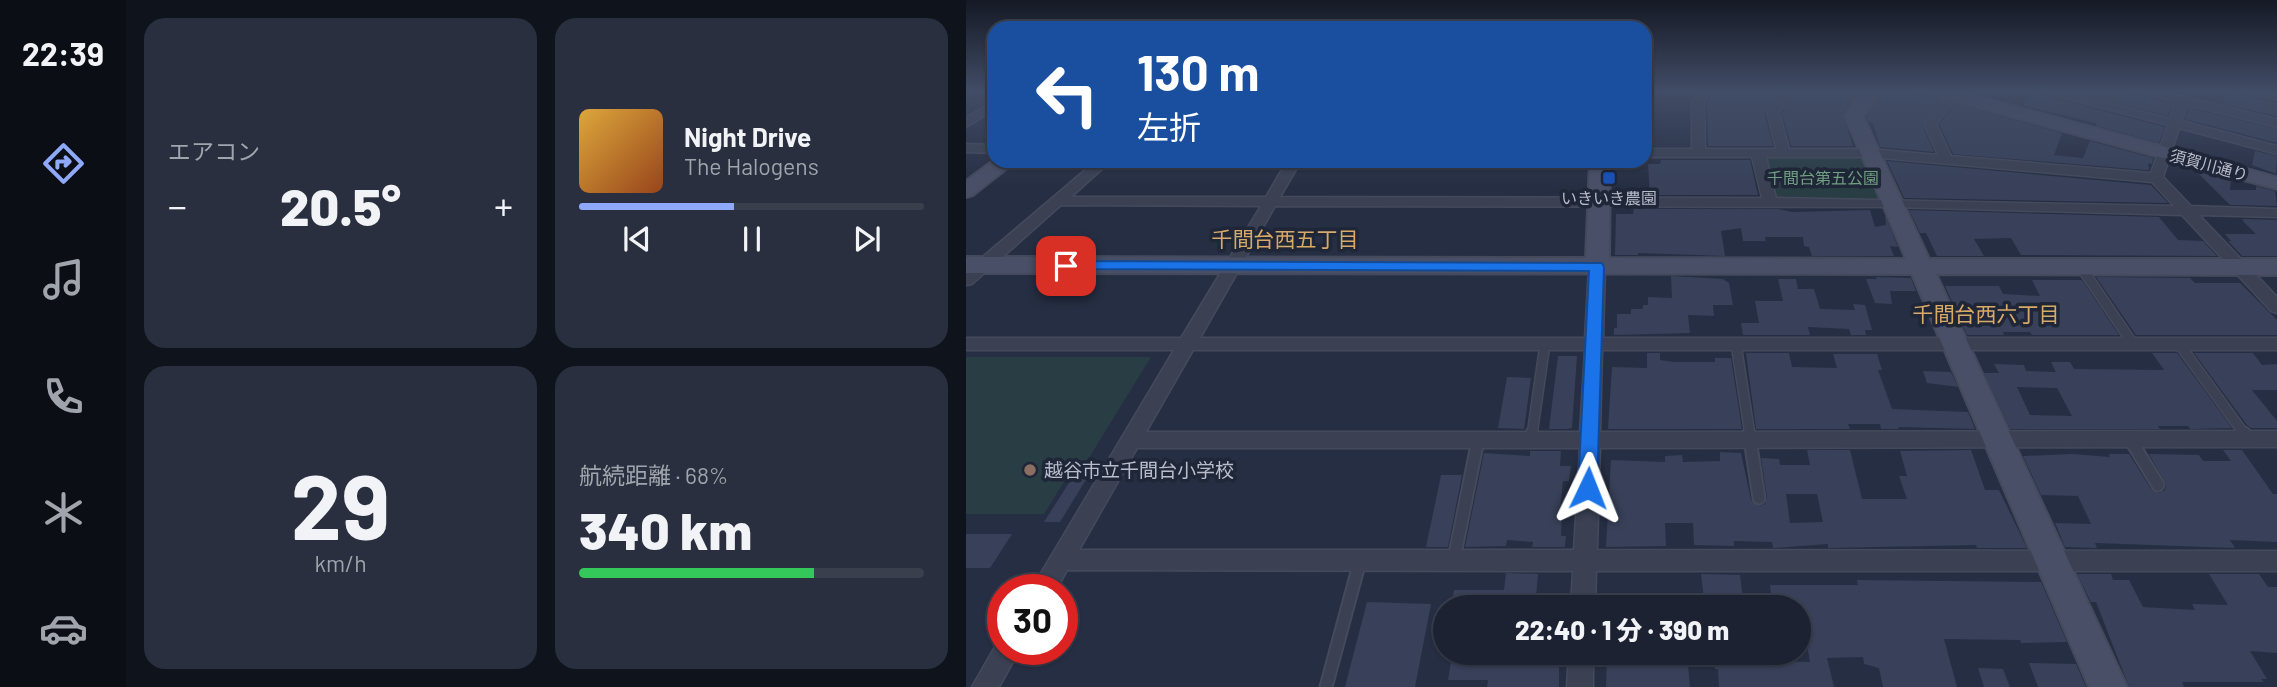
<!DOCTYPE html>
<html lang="ja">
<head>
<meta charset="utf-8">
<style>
	:root { --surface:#1c2232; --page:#292f3e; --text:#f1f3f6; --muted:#a0a4ac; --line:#3a3f4d; --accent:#8fa9fa }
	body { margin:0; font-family:Barlow,"Noto Sans JP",sans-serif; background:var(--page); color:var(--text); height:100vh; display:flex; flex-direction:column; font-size:26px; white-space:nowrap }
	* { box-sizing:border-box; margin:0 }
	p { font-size:23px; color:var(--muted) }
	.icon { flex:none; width:38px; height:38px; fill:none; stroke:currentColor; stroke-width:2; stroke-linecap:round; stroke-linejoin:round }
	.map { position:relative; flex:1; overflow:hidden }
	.panel { display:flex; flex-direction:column; gap:18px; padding:18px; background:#0f131c; width:840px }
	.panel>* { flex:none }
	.top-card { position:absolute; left:21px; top:21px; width:665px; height:147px; border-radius:21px; box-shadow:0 2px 5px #0004,0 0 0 2px var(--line); background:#1a4fa0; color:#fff; overflow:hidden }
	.speed { position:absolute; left:21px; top:574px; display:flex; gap:14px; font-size:35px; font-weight:700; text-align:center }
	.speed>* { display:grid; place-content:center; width:91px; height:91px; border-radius:50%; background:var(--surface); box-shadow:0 2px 5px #0004,0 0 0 2px var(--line); line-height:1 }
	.speed .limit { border:10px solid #d22; background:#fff; color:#111 }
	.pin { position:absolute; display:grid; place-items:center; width:60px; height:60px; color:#fff; margin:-30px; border-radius:14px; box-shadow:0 4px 10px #0006 }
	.me { position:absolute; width:77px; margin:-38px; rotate:2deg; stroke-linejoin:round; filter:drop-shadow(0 0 5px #0008) }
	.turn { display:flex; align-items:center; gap:24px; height:147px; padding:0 35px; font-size:32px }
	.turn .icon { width:91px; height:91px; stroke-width:2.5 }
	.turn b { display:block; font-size:49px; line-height:60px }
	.big { font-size:52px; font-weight:800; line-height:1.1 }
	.panel .widget { flex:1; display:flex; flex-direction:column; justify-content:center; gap:10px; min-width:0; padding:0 24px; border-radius:21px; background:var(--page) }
	.panel .dial { align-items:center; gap:0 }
	.dial b { font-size:91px; line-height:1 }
	.song { display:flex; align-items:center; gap:21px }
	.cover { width:84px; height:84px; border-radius:10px; background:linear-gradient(135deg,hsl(40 70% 55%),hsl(20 70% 35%)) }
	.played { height:7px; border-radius:4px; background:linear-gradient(90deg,var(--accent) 45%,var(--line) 45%) }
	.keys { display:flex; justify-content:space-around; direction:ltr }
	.heat { display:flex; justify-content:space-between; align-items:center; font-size:38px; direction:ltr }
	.charge { height:10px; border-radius:5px; background:linear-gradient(90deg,#34c759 68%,var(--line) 0) }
	.panel .tiles { flex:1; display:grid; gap:18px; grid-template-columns:repeat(2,1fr) }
	.trip { position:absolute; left:467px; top:595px; width:378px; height:70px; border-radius:35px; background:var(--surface); box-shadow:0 2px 5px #0004,0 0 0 2px var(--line); font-weight:800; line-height:70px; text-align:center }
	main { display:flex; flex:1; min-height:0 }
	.tabs { display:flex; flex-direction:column; width:126px; justify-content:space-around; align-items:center; background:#0b0e14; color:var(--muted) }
	.tabs .icon { width:49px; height:49px }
	.tabs .active { color:var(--accent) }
	.tabs b { font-size:32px; color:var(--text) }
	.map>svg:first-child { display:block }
	.green { fill:#283d44 }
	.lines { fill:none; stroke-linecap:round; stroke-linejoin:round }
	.stream { stroke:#182342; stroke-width:3.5 }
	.building { fill:#384159; fill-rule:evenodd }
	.lane-far1-casing { stroke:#444a5c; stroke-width:12 }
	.lane-casing { stroke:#444a5c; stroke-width:15 }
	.street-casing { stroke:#444a5c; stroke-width:3 }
	.secondary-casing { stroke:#444a5c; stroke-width:4 }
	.lane-far1 { stroke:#3b4153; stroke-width:9 }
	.lane { stroke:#3b4153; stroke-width:11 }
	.street { fill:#3b4153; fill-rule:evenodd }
	.secondary { fill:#494f66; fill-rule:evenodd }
	.route { fill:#1a73e8; stroke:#114b97; stroke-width:2 }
	.transit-dot { fill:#1a4fb4; stroke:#1f2638; stroke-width:2.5 }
	.education-dot { fill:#8d6e63; stroke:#1f2638; stroke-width:2.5 }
	.labels { text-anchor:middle; stroke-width:7; stroke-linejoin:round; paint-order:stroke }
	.far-street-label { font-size:16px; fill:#b8bdcc; stroke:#1f2638 }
	.far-park-label { font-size:16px; fill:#6f9e80; stroke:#1f2638 }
	.far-poi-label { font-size:16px; fill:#b8bdcc; stroke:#1f2638 }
	.poi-label { font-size:19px; fill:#b8bdcc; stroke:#1f2638; text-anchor:start }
	.neighbourhood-label { font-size:21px; fill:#d8a967; stroke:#1f2638 }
</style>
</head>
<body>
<main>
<nav class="tabs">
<b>22:39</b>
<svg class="icon active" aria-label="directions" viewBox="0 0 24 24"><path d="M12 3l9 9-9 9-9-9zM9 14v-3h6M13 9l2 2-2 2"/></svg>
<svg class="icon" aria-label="music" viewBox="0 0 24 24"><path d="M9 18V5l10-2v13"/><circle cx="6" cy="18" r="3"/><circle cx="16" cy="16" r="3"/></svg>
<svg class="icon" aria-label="phone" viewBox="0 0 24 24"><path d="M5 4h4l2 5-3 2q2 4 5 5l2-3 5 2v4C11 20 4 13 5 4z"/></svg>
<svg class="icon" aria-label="climate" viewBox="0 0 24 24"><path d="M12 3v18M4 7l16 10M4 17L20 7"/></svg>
<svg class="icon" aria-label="car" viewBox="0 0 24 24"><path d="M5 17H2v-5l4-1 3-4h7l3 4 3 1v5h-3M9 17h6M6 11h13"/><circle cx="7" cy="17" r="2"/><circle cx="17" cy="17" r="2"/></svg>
</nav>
<section class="panel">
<div class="tiles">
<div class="widget"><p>エアコン</p>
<div class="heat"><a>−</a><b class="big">20.5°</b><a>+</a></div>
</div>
<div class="widget">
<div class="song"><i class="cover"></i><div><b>Night Drive</b><p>The Halogens</p></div></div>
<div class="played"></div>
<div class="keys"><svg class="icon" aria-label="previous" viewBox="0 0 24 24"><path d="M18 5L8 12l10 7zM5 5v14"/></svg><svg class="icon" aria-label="pause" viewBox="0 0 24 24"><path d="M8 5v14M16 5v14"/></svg><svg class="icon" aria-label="next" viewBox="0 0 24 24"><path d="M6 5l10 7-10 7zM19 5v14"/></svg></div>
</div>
<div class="widget dial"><b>29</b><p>km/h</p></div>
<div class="widget"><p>航続距離 · 68%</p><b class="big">340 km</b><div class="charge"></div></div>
</div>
</section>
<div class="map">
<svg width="1311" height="687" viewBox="0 0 1311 687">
	<rect width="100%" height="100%" fill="#262e43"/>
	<g class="green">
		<polygon points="796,156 899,156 918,200 807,200"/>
		<polygon points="0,357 185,357 115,471 104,472 78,514 0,514"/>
	</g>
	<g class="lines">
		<polyline class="stream" points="994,91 1311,176"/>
	</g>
	<g class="building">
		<polygon points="748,91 819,91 798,112 807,146 742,146 741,102"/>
		<polygon points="836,91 896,91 883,103 877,115 887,146 825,146 816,113"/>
		<polygon points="920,91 936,91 975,100 956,125 968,152 914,147 907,123 903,122 900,116"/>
		<polygon points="1068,91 1075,91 1079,96 1199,127 1193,143 1130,126 1130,123 1057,106"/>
		<polygon points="1105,91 1155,91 1207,104 1202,116"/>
		<polygon points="1260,91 1311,103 1311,116 1257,104"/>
		<polygon points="990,104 1096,133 1088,155 1117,158 1124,141 1187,158 1186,164 1182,163 1183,170 1180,170 987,154 973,124"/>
		<polygon points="1223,108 1311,129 1311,143 1219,119"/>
		<polygon points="1289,151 1311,156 1310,174 1286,165"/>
		<polygon points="695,160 784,160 792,195 684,195 682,164 694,164"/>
		<polygon points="921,161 1185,185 1202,203 938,198"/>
		<polygon points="1228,169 1265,179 1264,190 1290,190 1290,186 1309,191 1311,206 1264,205"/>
		<polygon points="668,209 812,209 826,212 904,210 909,227 920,225 919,215 932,247 924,246 928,256 846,256 843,247 838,246 837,237 799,237 800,241 777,241 775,228 755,231 759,256 672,253 672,255 649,255 650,214 667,214"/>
		<polygon points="943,210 1193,217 1212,240 1237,241 1251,256 1055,255 1045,238 1008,239 1018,256 971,256 960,233 954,233"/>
		<polygon points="1278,219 1311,220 1311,256 1276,256 1262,241 1265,241 1259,234 1290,234 1276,220"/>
		<polygon points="705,276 757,279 763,283 767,305 747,305 748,316 722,315 724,333 648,335 648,328 651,328 651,314 665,314 665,309 677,309 677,305 682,305 682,297 706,298"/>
		<polygon points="910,277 945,278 950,291 924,291 926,304 909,303 900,279 911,279"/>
		<polygon points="1130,277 1224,278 1229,283 1274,283 1311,320 1311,335 1170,335"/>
		<polygon points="812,279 830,279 832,289 848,289 854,309 889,310 887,304 899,305 906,330 899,330 900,335 885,335 883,329 842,327 844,335 777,335 775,323 793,323 789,301 817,301"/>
		<polygon points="1066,280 1116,280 1153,335 1066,335 1064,332 1037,332 1038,335 1001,335 979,286 1033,286 1037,294 1074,296"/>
		<polygon points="681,353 694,353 694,360 708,362 749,362 749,358 765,358 776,429 642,429 646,367 681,368"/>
		<polygon points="780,353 823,353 826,367 871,368 867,354 911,354 916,370 912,370 926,409 1002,412 1009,429 932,427 933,429 915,429 914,424 882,424 884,429 790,429"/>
		<path d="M1186 353H1211L1266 428 1224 429 1222 426H1192L1194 429H1044L1018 373H1033L1028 364 1058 365 1060 371 1090 372 1085 362H1104L1108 369 1198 370ZM1051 387 1091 388 1106 416 1064 415Z"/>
		<polygon points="1228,353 1287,353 1296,365 1311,364 1311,390 1286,390 1311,421 1311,428 1285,428 1281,425"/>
		<polygon points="592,356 611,356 606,428 601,429 583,429"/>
		<polygon points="957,371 985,372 992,387 961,383"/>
		<polygon points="541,377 565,378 558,429 532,428"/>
		<path d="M841 450H884L896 499H941L933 476H941L934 451 1005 450 1019 490H1033L1061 548H1011L1010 545 862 548V544L807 548 806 542 768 541V546L728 545 727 523H699L700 546 640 547 645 460 699 462V456L716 455 717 462 754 461V452L775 453 785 500 794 506 799 504 801 497 795 458 813 459 814 465H844ZM820 494H851L857 522 824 523Z"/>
		<polygon points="1257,450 1276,450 1307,494 1311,494 1311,542 1264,540 1269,548 1129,543 1131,548 1099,547 1089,523 1125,524 1112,496 1075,495 1057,456 1106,454 1144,457 1143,454 1163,454 1185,489 1193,493 1199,490 1200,484 1183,454 1233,455 1237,461 1265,461"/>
		<polygon points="564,451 595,451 594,466 605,466 603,481 597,481 594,511 596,511 595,536 600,536 599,547 566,547 567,542 541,540 540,546 499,547 518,453 564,456"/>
		<polygon points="475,475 496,475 482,547 460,547"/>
		<polygon points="106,478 121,478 94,522 78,522"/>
		<polygon points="0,534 46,534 24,568 0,568"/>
		<polygon points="540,573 572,574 569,607 485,607 488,590 538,590"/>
		<polygon points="735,574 774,575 777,599 738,599"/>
		<polygon points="1111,574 1145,574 1147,580 1163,580 1177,607 1229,610 1226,604 1262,605 1243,574 1293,574 1302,587 1311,587 1311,653 1284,651 1301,679 1295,679 1298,682 1216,682 1218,687 1163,687 1130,602 1125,602"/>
		<polygon points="891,580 1075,582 1101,642 1055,643 1054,640 978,639 991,687 917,687 913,668 898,664 897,657 861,658 868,687 753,687 752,669 749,669 749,664 722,665 724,687 640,687 641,653 774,653 774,657 800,658 800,661 844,662 834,607 807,607 804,585 892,585"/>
		<polygon points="401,602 465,604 449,687 379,687"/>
		<polygon points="527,653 593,653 593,687 521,687 522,680 482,680 486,656 526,655"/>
		<polygon points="1063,663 1110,664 1120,687 1072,687"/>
		<polygon points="1012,668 1037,669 1044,687 1018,687"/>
	</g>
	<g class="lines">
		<defs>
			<g id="lane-far1">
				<polyline points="1115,267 1167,344"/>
				<polyline points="770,344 784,435"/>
				<polyline points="1213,344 1279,435"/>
				<polyline points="566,435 579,344"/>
			</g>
			<g id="lane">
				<polyline points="783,433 793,498"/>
				<polyline points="1278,433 1282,439"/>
				<polyline points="1164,439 1192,485"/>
				<polyline points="565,440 566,433"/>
				<polyline points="488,559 512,440"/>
				<polyline points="360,687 394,561"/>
			</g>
			<g id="street">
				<path d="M733 91H745L738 101 739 149H810L801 111 822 91H834L813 112 823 149H904L972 155 958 124 984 93 988 91 994 95 970 124 985 156 1185 173 1202 125 1080 93 1078 91H1096L1204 119 1210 102 1174 91H1193L1311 119V127L1221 105 1216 121 1311 146V154L1213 128 1197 177 1225 206 1311 209V217L1233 215 1311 297V313L1305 311 1216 215 927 207 309 206 234 338H619L623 267 631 262 639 267 637 338H1311V350H636L634 432 1311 431V447L634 448 631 550 1311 551V571H630L629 607H605L607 571 101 570 90 590H65L208 350H0V338H215L295 206 95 205 6 284 0 285V271L130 161H145L105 197H300L321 161H335L314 197 796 198 786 157H679V149H726V101ZM800 157H904L1186 182 1208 206 810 198ZM227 350H619L614 432H180ZM171 448H614L608 550H113Z"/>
				<polygon points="1282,91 1311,92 1311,100 1284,93"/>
				<polygon points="28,101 28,110 0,127 0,118"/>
				<polygon points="0,144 28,145 28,153 0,152"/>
				<polygon points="37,639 37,649 54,649 33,687 6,687 33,640"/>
				<polygon points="603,653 627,653 627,687 601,687"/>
			</g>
			<g id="secondary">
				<polygon points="899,91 917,91 897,116 963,259 1311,259 1311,275 970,274 1161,687 1123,687 946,274 0,273 0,257 620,258 624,161 644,161 643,258 940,259 879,116 885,105"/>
				<polygon points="964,91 991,91 1311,177 1311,189 966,95"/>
				<polygon points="28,160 50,161 7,195 0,197 0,181"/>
			</g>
		</defs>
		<use href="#lane-far1" class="lane-far1-casing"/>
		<use href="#lane" class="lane-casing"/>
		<use href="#street" class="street-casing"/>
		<use href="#secondary" class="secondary-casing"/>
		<use href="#lane-far1" class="lane-far1"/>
		<use href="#lane" class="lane"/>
		<use href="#street" class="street"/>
		<use href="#secondary" class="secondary"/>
	</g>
	<linearGradient id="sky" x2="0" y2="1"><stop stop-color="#151925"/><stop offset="0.49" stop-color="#414c66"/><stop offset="1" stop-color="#414c66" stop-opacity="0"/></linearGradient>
	<rect width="1311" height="187" fill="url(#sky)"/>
	<polygon class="route" points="100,261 636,263 638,267 631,488 628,494 622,497 615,494 612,488 623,271 95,269 93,266"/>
	<rect class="transit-dot" x="636" y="171" width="14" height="14" rx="3.5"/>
	<circle class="education-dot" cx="64" cy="470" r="7"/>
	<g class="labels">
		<g class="far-street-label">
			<text transform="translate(1243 165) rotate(15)" y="6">須賀川通り</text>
		</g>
		<g class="far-park-label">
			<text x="857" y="184">千間台第五公園</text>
		</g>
		<g class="far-poi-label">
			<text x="643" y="204">いきいき農園</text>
		</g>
		<g class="poi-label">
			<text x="78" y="477">越谷市立千間台小学校</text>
		</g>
		<g class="neighbourhood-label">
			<text x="319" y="247">千間台西五丁目</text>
			<text x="1020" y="322">千間台西六丁目</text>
		</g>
	</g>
</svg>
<div class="speed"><div class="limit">30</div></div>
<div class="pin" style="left:100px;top:266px;background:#d93025"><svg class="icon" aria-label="arrive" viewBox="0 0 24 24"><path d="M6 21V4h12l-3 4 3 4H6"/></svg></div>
<svg class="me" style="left:622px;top:488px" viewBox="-20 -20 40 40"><path d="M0-17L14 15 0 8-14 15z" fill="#1a73e8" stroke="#fff" stroke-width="4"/></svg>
<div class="trip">22:40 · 1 分 · 390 m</div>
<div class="top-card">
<div class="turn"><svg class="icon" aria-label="left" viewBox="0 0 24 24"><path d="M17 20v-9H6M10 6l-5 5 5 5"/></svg><div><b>130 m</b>左折</div></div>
</div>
</div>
</main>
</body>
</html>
